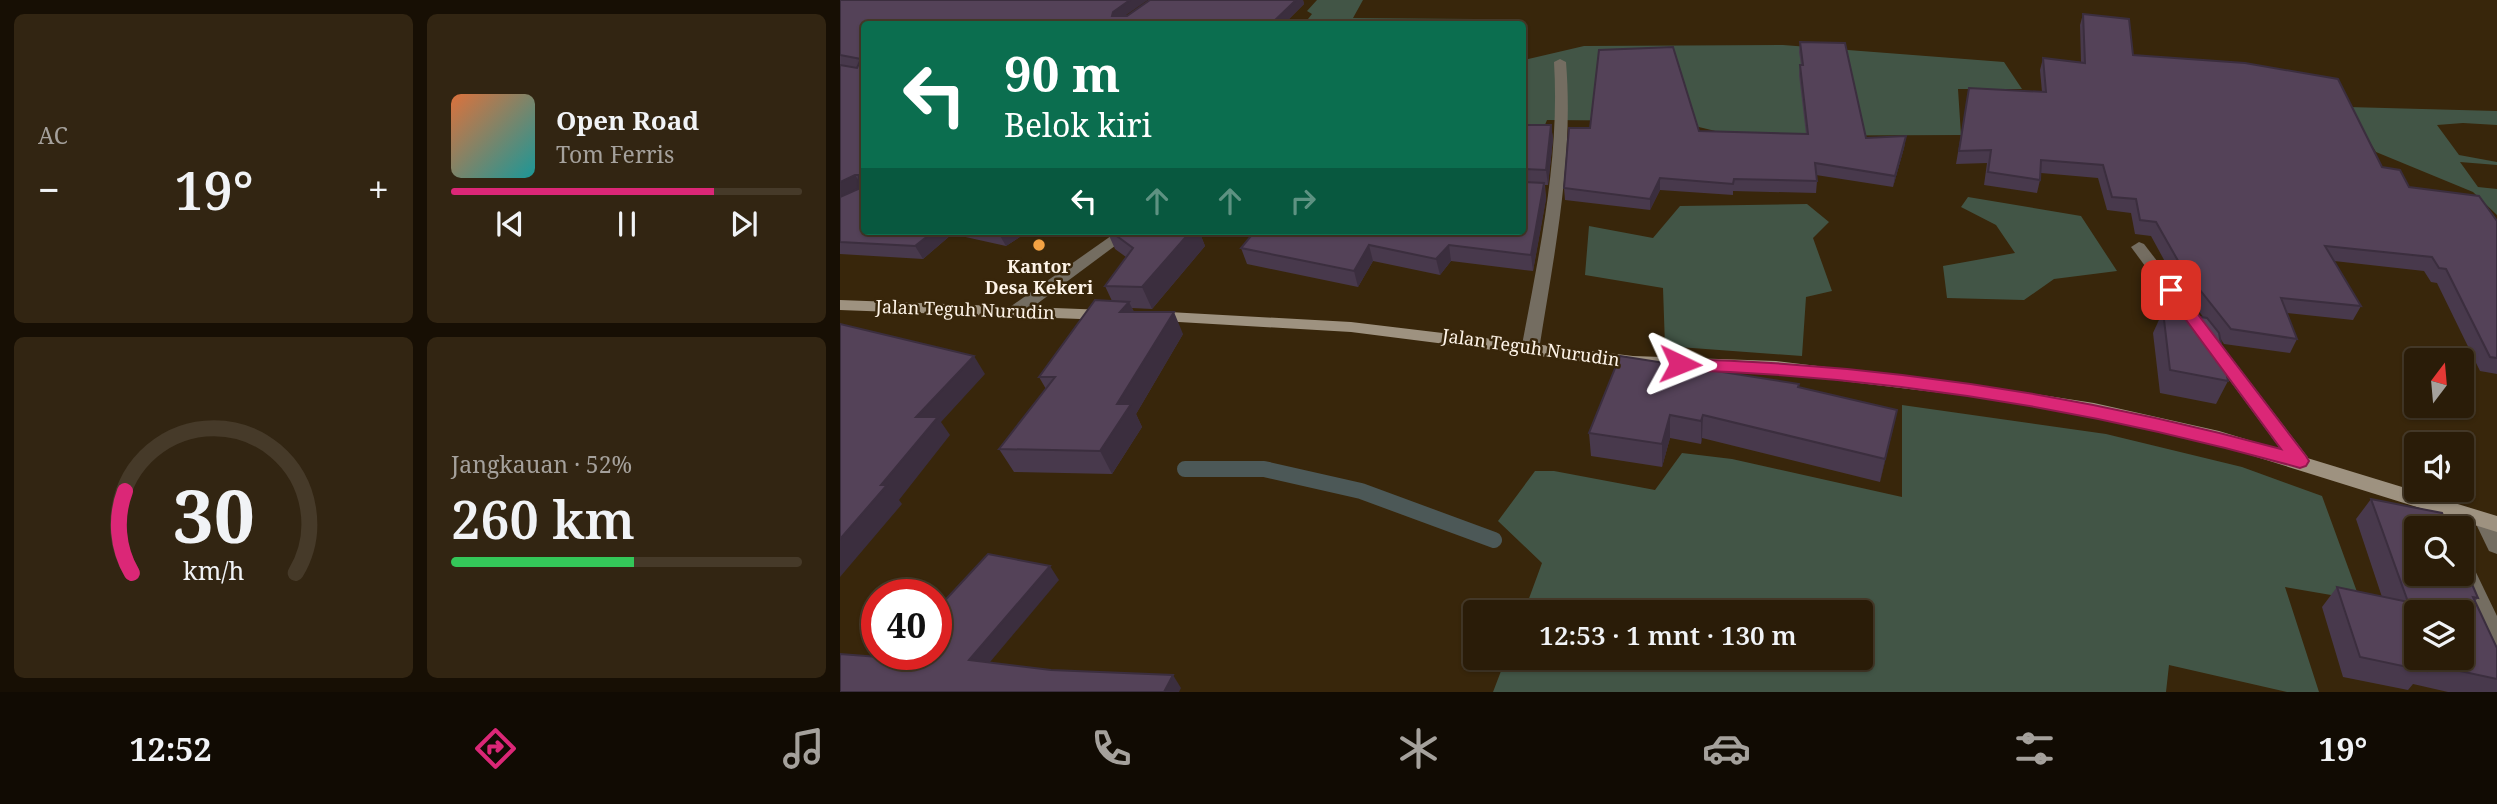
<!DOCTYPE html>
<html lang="id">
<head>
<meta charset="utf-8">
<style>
	:root { --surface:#2a1c08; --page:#322512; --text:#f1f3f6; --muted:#a5a19c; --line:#463a29; --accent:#db2777 }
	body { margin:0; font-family:"Noto Serif",serif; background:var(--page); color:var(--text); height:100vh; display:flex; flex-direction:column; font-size:26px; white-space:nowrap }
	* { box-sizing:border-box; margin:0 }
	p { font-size:23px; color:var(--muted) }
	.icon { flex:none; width:38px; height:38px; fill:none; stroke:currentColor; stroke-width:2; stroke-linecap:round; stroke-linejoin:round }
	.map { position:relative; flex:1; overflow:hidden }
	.sheet { display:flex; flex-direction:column; gap:14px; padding:14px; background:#170f04; width:840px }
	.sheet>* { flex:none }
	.top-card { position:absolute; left:21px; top:21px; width:665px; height:214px; border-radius:7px; box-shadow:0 2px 5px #0004,0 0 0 2px var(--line); background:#0b6e4f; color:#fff; overflow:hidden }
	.needle { width:46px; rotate:16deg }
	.tools { position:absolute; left:1564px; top:348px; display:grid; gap:14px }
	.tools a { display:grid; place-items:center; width:70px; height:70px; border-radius:7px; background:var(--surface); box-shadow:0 2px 5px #0004,0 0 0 2px var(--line); font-size:35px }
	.speed { position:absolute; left:21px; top:579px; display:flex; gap:14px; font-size:35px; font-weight:700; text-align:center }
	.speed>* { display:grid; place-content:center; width:91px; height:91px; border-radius:50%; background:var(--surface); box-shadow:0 2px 5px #0004,0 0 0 2px var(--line); line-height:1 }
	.speed .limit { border:10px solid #d22; background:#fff; color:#111 }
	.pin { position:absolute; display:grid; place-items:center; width:60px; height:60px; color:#fff; margin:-30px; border-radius:14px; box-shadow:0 4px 10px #0006 }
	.me { position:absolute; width:77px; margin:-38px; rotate:92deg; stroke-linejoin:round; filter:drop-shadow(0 0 5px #0008) }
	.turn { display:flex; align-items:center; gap:24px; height:147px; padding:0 28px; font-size:32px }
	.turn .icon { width:91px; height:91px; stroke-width:2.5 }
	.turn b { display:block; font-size:49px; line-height:60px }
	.lanes { display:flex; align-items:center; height:66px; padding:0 28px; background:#0003; justify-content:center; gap:35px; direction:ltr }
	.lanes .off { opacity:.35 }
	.big { font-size:52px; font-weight:600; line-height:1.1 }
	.sheet .tile { flex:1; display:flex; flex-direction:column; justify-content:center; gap:10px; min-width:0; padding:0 24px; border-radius:10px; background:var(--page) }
	.sheet .dial { align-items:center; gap:0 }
	.dial svg { height:182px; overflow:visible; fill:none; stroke:var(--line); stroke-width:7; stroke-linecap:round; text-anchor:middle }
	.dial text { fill:var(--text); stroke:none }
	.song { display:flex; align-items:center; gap:21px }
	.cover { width:84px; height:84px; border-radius:10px; background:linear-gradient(135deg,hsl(20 70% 55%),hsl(180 70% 35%)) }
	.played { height:7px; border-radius:4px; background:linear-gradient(90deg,var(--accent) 75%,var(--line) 75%) }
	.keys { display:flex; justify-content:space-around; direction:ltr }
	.heat { display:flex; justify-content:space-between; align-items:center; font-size:38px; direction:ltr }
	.charge { height:10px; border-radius:5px; background:linear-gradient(90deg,#34c759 52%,var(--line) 0) }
	.sheet .tiles { flex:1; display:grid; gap:14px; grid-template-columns:repeat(2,1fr) }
	.trip { position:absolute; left:623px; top:600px; width:410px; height:70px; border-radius:7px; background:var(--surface); box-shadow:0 2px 5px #0004,0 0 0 2px var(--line); font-weight:600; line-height:70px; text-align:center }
	.dock { display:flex; height:112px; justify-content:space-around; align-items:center; background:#110b03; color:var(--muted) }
	.dock .icon { width:49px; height:49px }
	.dock .active { color:var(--accent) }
	.dock b { font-size:32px; color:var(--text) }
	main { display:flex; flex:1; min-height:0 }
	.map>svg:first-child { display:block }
	.green { fill:#425546 }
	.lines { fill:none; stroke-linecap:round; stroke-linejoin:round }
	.stream { stroke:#4c5857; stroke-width:16 }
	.street { fill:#746d61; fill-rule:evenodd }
	.secondary { fill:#9e9280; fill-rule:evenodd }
	.wall { fill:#48394c }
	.shaded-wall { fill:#3b2e3e }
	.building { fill:#544258; stroke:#3b2e3e; stroke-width:2; fill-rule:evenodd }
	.route { fill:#db2777; stroke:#8e194d; stroke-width:2 }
	.poi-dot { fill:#f4a344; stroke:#38260b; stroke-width:2.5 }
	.labels { text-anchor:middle; stroke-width:5; stroke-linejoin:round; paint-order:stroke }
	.poi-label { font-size:18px; font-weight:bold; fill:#fdf3e7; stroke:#38260b }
	.street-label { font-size:18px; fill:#fdf3e7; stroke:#38260b }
</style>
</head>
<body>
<main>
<section class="sheet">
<div class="tiles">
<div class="tile"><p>AC</p>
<div class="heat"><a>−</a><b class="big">19°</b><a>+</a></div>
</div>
<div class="tile">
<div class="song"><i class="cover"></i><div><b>Open Road</b><p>Tom Ferris</p></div></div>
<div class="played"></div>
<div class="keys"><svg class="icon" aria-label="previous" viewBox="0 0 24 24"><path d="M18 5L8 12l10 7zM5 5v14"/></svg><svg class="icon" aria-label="pause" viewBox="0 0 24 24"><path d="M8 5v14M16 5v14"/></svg><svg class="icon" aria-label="next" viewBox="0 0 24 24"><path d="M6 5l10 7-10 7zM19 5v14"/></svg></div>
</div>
<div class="tile dial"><svg viewBox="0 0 100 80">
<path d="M14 69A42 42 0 1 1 86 69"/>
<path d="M14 69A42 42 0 0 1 11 33" stroke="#db2777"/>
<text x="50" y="56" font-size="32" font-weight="700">30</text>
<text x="50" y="72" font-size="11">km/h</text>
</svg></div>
<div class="tile"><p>Jangkauan · 52%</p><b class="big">260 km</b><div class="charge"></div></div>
</div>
</section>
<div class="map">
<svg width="1657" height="692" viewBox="0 0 1657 692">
	<rect width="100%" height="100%" fill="#38260b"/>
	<g class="green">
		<polygon points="477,0 523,0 513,18 636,19 638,24 464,24 472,14 467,11"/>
		<polygon points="943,45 1164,62 1182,89 1118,89 1121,135 896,136 834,121 707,120 702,132 683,133 684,60 744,46"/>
		<polygon points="1508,107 1657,111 1657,125 1623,123 1597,125 1619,155 1657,162 1657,165 1620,162 1638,187 1657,189 1657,215 1633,192 1536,152"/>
		<polygon points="1128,197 1241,216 1277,271 1214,279 1184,300 1107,298 1103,266 1175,253 1156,225 1121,207"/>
		<polygon points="967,204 989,222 973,238 992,291 966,297 962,356 825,346 823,288 745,275 749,226 813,238 840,206"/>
		<polygon points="1062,405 1266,434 1402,467 1482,496 1520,600 1445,587 1479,692 1447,692 1329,665 1326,692 653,692 666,658 1020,658 1020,612 684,612 702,563 658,521 695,471 714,471 815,490 842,453 892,459 1062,497"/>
	</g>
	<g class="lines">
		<polyline class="stream" points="345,469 424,469 521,491 654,540"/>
		<g class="street">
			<path d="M720 59 726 62C734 160 714 254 699 350L690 356 681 350C699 254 720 160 714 62Z"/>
			<polygon points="278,231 295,231 182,315 170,315 168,311 170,307"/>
			<polygon points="1299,242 1304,244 1467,456 1470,461 1467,466 1460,468 1453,466 1291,247"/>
			<polygon points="1646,514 1654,516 1657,523 1657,554 1649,551 1635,522 1638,516"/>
			<polygon points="1622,557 1630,560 1657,616 1657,653 1648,650 1614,574 1622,574"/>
		</g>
		<g class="secondary">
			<polygon points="0,300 266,310 274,315 266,320 0,310"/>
			<polygon points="311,311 511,322 793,356 936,361 1144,386 1254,403 1379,431 1657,516 1657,532 1378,445 1254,417 1144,398 936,373 793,368 511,332 305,320 303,316"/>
		</g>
	</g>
	<g class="wall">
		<polygon points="0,0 287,16 310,0 463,0 464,4 444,24 24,24 24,231 189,231 166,246 112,234 83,259 0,254 0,65 14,67 0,65"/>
		<polygon points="1243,14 1293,55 1542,167 1569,187 1657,221 1657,374 1640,371 1597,283 1591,282 1584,271 1494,261 1521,306 1513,320 1447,313 1457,339 1450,353 1384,344 1380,338 1388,381 1376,404 1320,393 1313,333 1323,311 1364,318 1335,280 1311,236 1295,234 1291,213 1267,210 1258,178 1201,173 1200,180 1197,193 1144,185 1147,163 1116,164 1129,88 1202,92 1200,70 1203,58 1241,62 1240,25"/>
		<polygon points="960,42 1026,138 1066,136 1064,148 1053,187 976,175 977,181 976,193 893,191 893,195 820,190 810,210 725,200 724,188 966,134 959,75 960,65 961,65 959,52"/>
		<polygon points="682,125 711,125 713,139 708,185 705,185 706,199 693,271 611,261 600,275 533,261 518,287 407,264 401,248 682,231"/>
		<polygon points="267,231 359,231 365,246 312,309 292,308 294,312 343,334 296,414 302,427 272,474 174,472 159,449 206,389 199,377 272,301 265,286 286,257 275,249"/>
		<polygon points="958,387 1057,410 1040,482 862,438 861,444 830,438 822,467 751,456 749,433"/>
		<polygon points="1531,499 1638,598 1635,601 1657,648 1657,692 1608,692 1573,684 1568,690 1503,677 1482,607 1497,587 1542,597 1516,519"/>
	</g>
	<g class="shaded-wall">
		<polygon points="290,0 308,0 276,22 272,16 273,12"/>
		<polygon points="456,0 463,0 464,4 444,24 431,24"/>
		<polygon points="711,125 713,139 708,185 706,170"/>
		<polygon points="1066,136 1064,148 1053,187 1055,176"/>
		<polygon points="15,175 23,187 0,198 0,182"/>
		<polygon points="820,178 820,190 810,210 810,199"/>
		<polygon points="704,183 706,199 693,271 691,255"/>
		<polygon points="94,231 110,231 112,234 83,259 75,246"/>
		<polygon points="163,231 189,231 166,246 159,234"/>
		<polygon points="351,231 359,231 365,246 312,309 302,287"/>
		<polygon points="529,245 533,261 518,287 514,271"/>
		<polygon points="609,245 611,261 600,275 596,259"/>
		<polygon points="289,302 300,324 280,312"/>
		<polygon points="334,312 343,334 296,414 302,427 272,474 260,451 277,404"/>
		<polygon points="134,356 145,374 101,422 110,435 59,500 62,504 0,577 0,539 41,485 76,417"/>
		<polygon points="1057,410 1052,433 1040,482 1045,459"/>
		<polygon points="830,415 830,438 822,467 822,444"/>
		<polygon points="863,415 862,438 861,444 861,421"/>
		<polygon points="210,566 219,580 140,674 129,660"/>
		<polygon points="333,675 341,688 339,692 324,692"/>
	</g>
	<g class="building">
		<polygon points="0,0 290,0 273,12 272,16 287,16 310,0 456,0 431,24 24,24 24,231 94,231 75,246 0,242 0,197 18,189 19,175 15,175 0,182 0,65 17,68 21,59 0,55"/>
		<polygon points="1243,14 1289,19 1293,55 1405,63 1498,79 1542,167 1560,170 1569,187 1639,196 1657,221 1657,358 1650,357 1606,269 1599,268 1592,257 1485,246 1521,306 1441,298 1457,339 1391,329 1341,266 1316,222 1300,220 1296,199 1272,197 1263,165 1201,160 1200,180 1148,172 1151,150 1119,151 1129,88 1206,92 1203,58 1245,63"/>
		<polygon points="960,42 1005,43 1026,138 1066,136 1055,176 975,163 977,181 894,179 893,184 820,178 810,199 724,188 729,128 750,128 759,50 833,47 859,131 968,134 960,65 963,65"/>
		<polygon points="682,125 711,125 706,170 682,169"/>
		<polygon points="682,182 704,183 691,255 609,245 596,259 529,245 514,271 401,248 415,231 682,231"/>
		<polygon points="147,231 163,231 159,234"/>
		<polygon points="270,231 351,231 302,287 265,286 293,248"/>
		<polygon points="255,300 289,302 280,312 334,312 277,404 291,404 260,451 159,449 215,377 199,377"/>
		<polygon points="1323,311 1367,318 1379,333 1388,381 1330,370"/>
		<polygon points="0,324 134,356 76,417 98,417 41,485 47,485 0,539"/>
		<polygon points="780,356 959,384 958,387 1057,410 1045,459 863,415 861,421 830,415 822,444 749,433"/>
		<path d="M1531 499 1602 513 1608 528H1577V574H1622V561L1638 598 1633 597 1657 648V679L1583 663 1586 671 1520 657 1497 587 1568 602ZM1577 612H1622V658H1577Z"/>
		<polygon points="148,554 210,566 129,660 211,670 333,675 324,692 0,692 0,654 39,657 41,655 54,656 55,654 96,654 96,610"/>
	</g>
	<path class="route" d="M1331 285 1337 287 1466 456 1469 461 1466 466 1460 468C1258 411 1050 376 840 370L832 364 840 359C1043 364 1246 396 1441 449L1324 290Z"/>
	<circle class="poi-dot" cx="199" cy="245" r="7"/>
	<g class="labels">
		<g class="poi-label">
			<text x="199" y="273">Kantor<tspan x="199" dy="21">Desa Kekeri</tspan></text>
		</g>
		<g class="street-label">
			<text transform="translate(125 310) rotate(2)" y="6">Jalan Teguh Nurudin</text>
			<text transform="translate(691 348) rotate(8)" y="6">Jalan Teguh Nurudin</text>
		</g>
	</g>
</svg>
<div class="tools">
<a><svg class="needle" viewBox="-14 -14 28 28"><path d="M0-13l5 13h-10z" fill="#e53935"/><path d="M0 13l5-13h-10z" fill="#a5a19c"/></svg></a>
<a><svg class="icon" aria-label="sound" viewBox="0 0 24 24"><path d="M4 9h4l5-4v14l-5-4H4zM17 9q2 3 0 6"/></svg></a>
<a><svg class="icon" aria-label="search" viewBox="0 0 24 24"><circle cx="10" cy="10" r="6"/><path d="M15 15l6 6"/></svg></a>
<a><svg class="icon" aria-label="layers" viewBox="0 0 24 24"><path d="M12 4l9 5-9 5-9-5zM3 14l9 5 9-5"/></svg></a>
</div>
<div class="speed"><div class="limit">40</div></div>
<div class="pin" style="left:1331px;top:290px;background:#d93025"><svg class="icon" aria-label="arrive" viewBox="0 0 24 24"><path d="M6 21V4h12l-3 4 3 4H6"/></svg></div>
<svg class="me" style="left:840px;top:364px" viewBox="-20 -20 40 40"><path d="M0-17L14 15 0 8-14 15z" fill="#db2777" stroke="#fff" stroke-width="4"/></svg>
<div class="trip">12:53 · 1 mnt · 130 m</div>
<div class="top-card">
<div class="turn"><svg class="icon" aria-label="left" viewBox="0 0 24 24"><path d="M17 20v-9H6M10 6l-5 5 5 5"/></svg><div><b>90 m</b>Belok kiri</div></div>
<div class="lanes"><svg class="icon" aria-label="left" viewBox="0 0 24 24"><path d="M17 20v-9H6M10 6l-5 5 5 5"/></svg><svg class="icon off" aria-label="ahead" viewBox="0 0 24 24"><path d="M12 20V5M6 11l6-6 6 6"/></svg><svg class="icon off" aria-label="ahead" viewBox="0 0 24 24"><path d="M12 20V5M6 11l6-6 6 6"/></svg><svg class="icon off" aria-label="right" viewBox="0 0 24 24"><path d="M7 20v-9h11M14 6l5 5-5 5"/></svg></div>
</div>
</div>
</main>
<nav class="dock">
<b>12:52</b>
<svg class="icon active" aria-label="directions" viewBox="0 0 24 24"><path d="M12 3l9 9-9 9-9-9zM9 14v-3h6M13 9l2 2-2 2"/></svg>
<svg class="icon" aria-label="music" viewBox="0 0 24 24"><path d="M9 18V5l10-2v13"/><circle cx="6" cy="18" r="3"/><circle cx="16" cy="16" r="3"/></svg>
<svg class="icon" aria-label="phone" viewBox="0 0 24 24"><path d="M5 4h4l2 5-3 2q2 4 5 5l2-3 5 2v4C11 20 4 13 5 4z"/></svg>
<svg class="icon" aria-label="climate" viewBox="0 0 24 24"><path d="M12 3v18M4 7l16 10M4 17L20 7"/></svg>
<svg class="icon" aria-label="car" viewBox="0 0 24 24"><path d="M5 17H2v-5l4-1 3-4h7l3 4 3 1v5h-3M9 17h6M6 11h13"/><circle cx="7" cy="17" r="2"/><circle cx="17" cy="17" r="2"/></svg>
<svg class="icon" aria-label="filters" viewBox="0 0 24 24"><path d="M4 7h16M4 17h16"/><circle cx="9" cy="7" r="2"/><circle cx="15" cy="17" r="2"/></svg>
<b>19°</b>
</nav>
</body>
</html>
